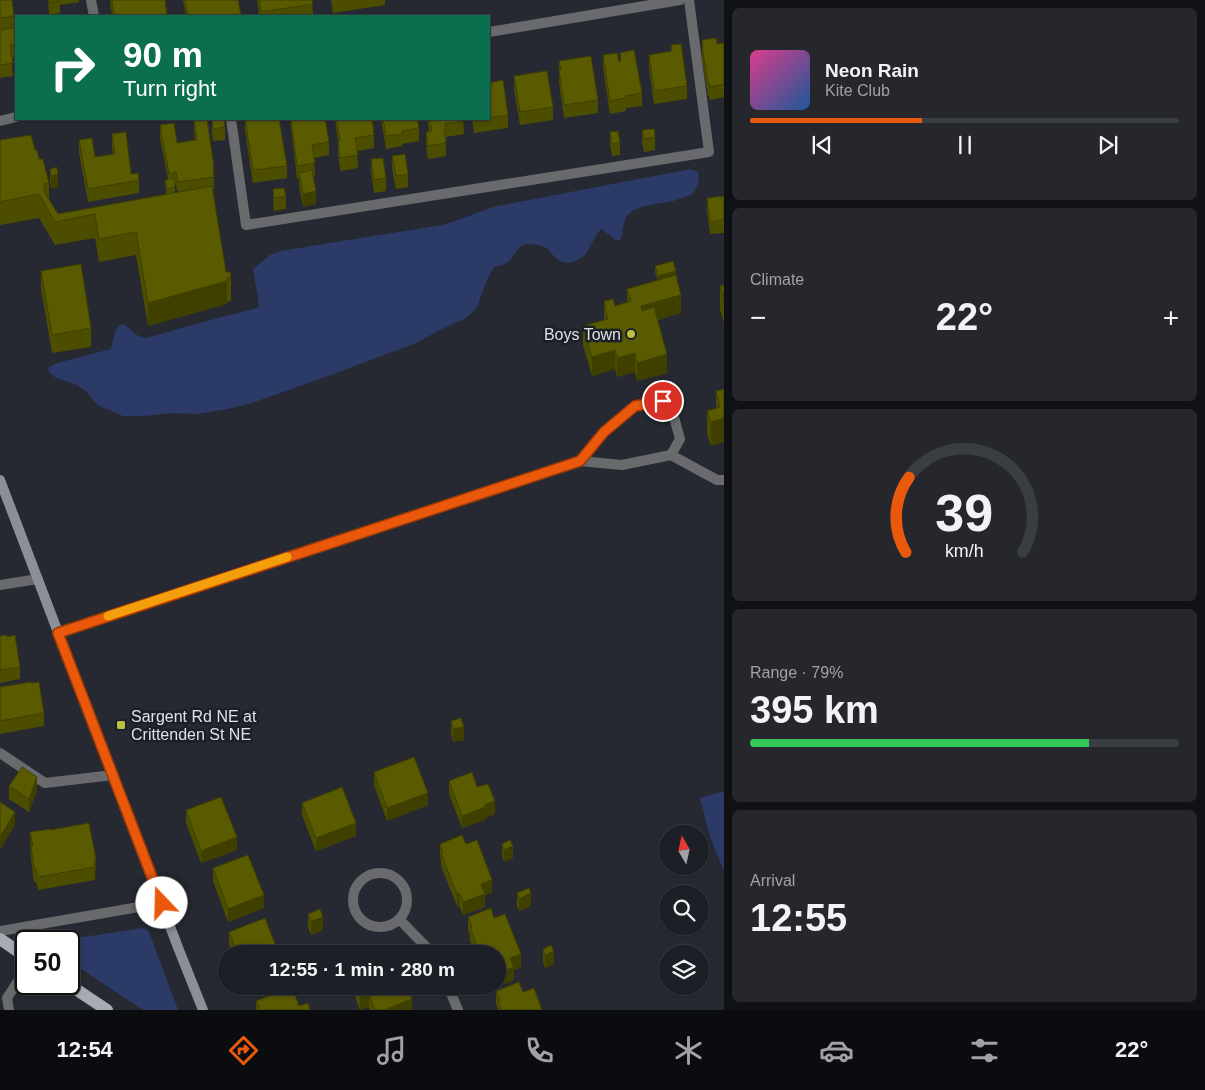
<!DOCTYPE html>
<html lang="en">
<head>
<meta charset="utf-8">
<style>
	:root { --surface:#1c1f25; --page:#25272d; --text:#f1f3f6; --muted:#a0a2a7; --line:#3a3d42; --accent:#ea580c }
	body { margin:0; font-family:Arial,sans-serif; background:var(--page); color:var(--text); height:100vh; display:flex; flex-direction:column; font-size:19px; white-space:nowrap }
	* { box-sizing:border-box; margin:0 }
	p { font-size:16px; color:var(--muted) }
	.icon { flex:none; width:28px; height:28px; fill:none; stroke:currentColor; stroke-width:2; stroke-linecap:round; stroke-linejoin:round }
	.map { position:relative; flex:1; overflow:hidden }
	.panel { display:flex; flex-direction:column; gap:8px; padding:8px; background:#0f1114; width:481px }
	.panel>* { flex:none }
	.guide { position:absolute; left:15px; top:15px; width:475px; height:105px; border-radius:0px; box-shadow:0 1px 4px #0004,0 0 0 1px var(--line); background:#0b6e4f; color:#fff; overflow:hidden }
	.needle { width:32px; rotate:351deg }
	.fabs { position:absolute; left:659px; top:825px; display:grid; gap:10px }
	.fabs a { display:grid; place-items:center; width:50px; height:50px; border-radius:50%; background:var(--surface); box-shadow:0 1px 4px #0004,0 0 0 1px var(--line); font-size:25px }
	.speed { position:absolute; left:15px; top:930px; display:flex; gap:10px; font-size:25px; font-weight:700; text-align:center }
	.speed>* { display:grid; place-content:center; width:65px; height:65px; border-radius:50%; background:var(--surface); box-shadow:0 1px 4px #0004,0 0 0 1px var(--line); line-height:1 }
	.speed .limit { border:2px solid #111; border-radius:8px; background:#fff; color:#111 }
	.pin { position:absolute; display:grid; place-items:center; width:42px; height:42px; color:#fff; margin:-21px; border:2px solid #fff; border-radius:50%; box-shadow:0 1px 5px #0007 }
	.me { position:absolute; width:55px; margin:-28px; rotate:339deg; stroke-linejoin:round; filter:drop-shadow(0 0 4px #0008) }
	.turn { display:flex; align-items:center; gap:18px; height:105px; padding:0 25px; font-size:22px }
	.turn .icon { width:65px; height:65px; stroke-width:2.5 }
	.turn b { display:block; font-size:35px; line-height:42px }
	.big { font-size:38px; font-weight:700; line-height:1.1 }
	.panel .card { flex:1; display:flex; flex-direction:column; justify-content:center; gap:8px; min-width:0; padding:0 18px; border-radius:8px; background:var(--page) }
	.panel .dial { align-items:center; gap:0 }
	.dial svg { height:130px; overflow:visible; fill:none; stroke:var(--line); stroke-width:7; stroke-linecap:round; text-anchor:middle }
	.dial text { fill:var(--text); stroke:none }
	.song { display:flex; align-items:center; gap:15px }
	.cover { width:60px; height:60px; border-radius:8px; background:linear-gradient(135deg,hsl(330 70% 55%),hsl(210 70% 35%)) }
	.played { height:5px; border-radius:2px; background:linear-gradient(90deg,var(--accent) 40%,var(--line) 40%) }
	.keys { display:flex; justify-content:space-around; direction:ltr }
	.heat { display:flex; justify-content:space-between; align-items:center; font-size:28px; direction:ltr }
	.charge { height:8px; border-radius:4px; background:linear-gradient(90deg,#34c759 79%,var(--line) 0) }
	.trip { position:absolute; left:218px; top:945px; width:288px; height:50px; border-radius:25px; background:var(--surface); box-shadow:0 1px 4px #0004,0 0 0 1px var(--line); font-weight:700; line-height:50px; text-align:center }
	.menu { display:flex; height:80px; justify-content:space-around; align-items:center; background:#0b0c0f; color:var(--muted) }
	.menu .icon { width:35px; height:35px }
	.menu .on { color:var(--accent) }
	.menu b { font-size:22px; color:var(--text) }
	main { display:flex; flex:1; min-height:0 }
	.map>svg:first-child { display:block }
	.green { fill:#2b3a67 }
	.lines { fill:none; stroke-linecap:round; stroke-linejoin:round }
	.service { stroke:#686a6e; stroke-width:10 }
	.minor { stroke:#686a6e; stroke-width:10 }
	.secondary { stroke:#8c8f95; stroke-width:10 }
	.primary { stroke:#a7abb3; stroke-width:12 }
	.wall { fill:#4d4d00; fill-rule:evenodd }
	.shaded-wall { fill:#3f3f00 }
	.building { fill:#5a5a00; stroke:#3f3f00 }
	.route-casing { stroke:#983908; stroke-width:12 }
	.route { stroke:#ea580c; stroke-width:9 }
	.slow { stroke:#f59e0b; stroke-width:9 }
	.poi-dot { fill:#bebf42; stroke:#1c1f27; stroke-width:2 }
	.labels { text-anchor:middle; stroke-width:5; stroke-linejoin:round; paint-order:stroke }
	.poi-label { font-size:16px; fill:#dfe1e6; stroke:#1c1f27; text-anchor:end }
</style>
</head>
<body>
<main>
<div class="map">
<svg width="724" height="1010" viewBox="0 0 724 1010">
	<rect width="100%" height="100%" fill="#262931"/>
	<g class="green">
		<path d="M691 169 698 172C701 181 696 187 692 195 685 197 679 199 673 201 660 204 635 205 627 216 623 222 623 232 621 239L617 241 601 229C594 236 591 248 585 255 577 262 565 266 557 259 553 256 550 251 546 248 542 245 532 244 527 244 517 245 515 257 508 262 504 265 498 266 494 267L486 282 477 307 471 314 464 319 440 330 416 343 331 375 249 404 228 409 198 414 171 413 144 416H123L97 405 86 391 75 384 56 378 48 371 49 367 57 363 111 349C113 341 114 327 123 324 132 329 135 337 146 338L207 321 257 308 259 305 253 269 270 255 280 251 442 225 458 220 493 207Z"/>
		<polygon points="724,791 724,871 710,837 700,798"/>
		<polygon points="143,928 147,929 149,932 178,1010 143,1010 69,961 69,941 57,941"/>
	</g>
	<g class="lines">
		<g class="service">
			<polyline points="91,0 94,16"/>
			<polyline points="231,119 246,225 709,152 689,0"/>
			<polyline points="0,585 38,579"/>
			<polyline points="0,753 45,783 113,775"/>
			<polyline points="9,1010 7,998 26,969"/>
		</g>
		<g class="minor">
			<polyline points="489,32 680,0"/>
			<polyline points="0,121 16,117"/>
			<polyline points="671,455 717,480 724,480"/>
			<polyline points="58,633 580,461 604,432 635,406 663,401 672,410 680,439 671,455 622,465 580,461"/>
			<circle cx="380" cy="900" r="27"/>
			<polyline points="400,920 433,954"/>
			<polyline points="0,931 162,903"/>
			<polyline points="448,986 458,1010"/>
		</g>
		<polyline class="secondary" points="0,480 179,950 203,1010"/>
		<g class="primary">
			<polyline points="0,939 26,957"/>
			<polyline points="68,984 107,1010"/>
		</g>
	</g>
	<g class="wall">
		<polygon points="0,0 14,16 14,29 16,28 16,57 12,58 13,76 0,78"/>
		<polygon points="48,0 79,0 79,2 60,5 60,13 49,15"/>
		<polygon points="110,0 165,0 167,16 112,16"/>
		<polygon points="183,0 238,0 241,16 186,16"/>
		<polygon points="257,0 312,0 313,16 259,16"/>
		<polygon points="331,0 385,0 385,5 333,13"/>
		<polygon points="702,40 717,44 724,43 724,97 710,100 709,96 708,96 702,59"/>
		<polygon points="671,45 687,86 687,99 654,104 649,68 649,55 671,51"/>
		<polygon points="620,53 642,93 642,106 626,108 626,111 610,114 603,68 603,55 620,62"/>
		<polygon points="559,61 598,100 598,113 564,118 559,83"/>
		<polygon points="514,76 553,107 553,120 520,125 514,89"/>
		<polygon points="489,83 508,115 508,128 474,133 472,119 489,119"/>
		<polygon points="245,119 287,166 287,178 253,183 245,131"/>
		<polygon points="290,119 325,119 329,142 329,155 314,158 315,176 313,176 316,204 303,207 299,186 299,178 297,179"/>
		<polygon points="335,119 372,119 374,135 374,148 357,151 358,168 340,171 338,154 338,141"/>
		<polygon points="381,119 417,119 419,128 419,141 402,144 402,146 386,149"/>
		<polygon points="427,119 463,119 464,134 446,137 446,156 428,159 426,145 426,132 429,131"/>
		<path d="M194 120 214 167V189L213 190 226 272 231 278V301L227 302V304L148 326 136 255 99 262 95 238 55 245 39 218 0 225V140L35 150 49 183V200L58 214 166 194 165 180 168 179 160 138V125L177 143 195 140 194 132ZM175 185H176L178 192 175 193Z"/>
		<polygon points="212,121 225,127 225,140 213,141 212,134"/>
		<polygon points="642,130 655,137 655,150 644,152 642,143"/>
		<polygon points="610,132 620,142 620,155 612,156 610,145"/>
		<polygon points="112,134 131,174 139,180 139,193 88,202 79,153 79,140 95,157 113,155 112,147"/>
		<polygon points="392,156 408,174 408,187 396,189 392,168"/>
		<polygon points="371,159 386,178 386,191 374,193 371,172"/>
		<polygon points="50,169 58,187 51,189 50,182"/>
		<polygon points="273,189 286,196 286,209 274,211 273,202"/>
		<polygon points="724,196 724,233 710,234 707,211 707,198"/>
		<polygon points="655,266 676,275 681,313 657,320 667,373 637,381 635,372 617,377 615,369 592,376 583,345 583,326 604,320 604,301 615,306 627,302 627,289 658,280 655,273"/>
		<polygon points="41,271 91,328 91,347 52,353 41,289"/>
		<polygon points="724,285 724,323 720,310 720,286"/>
		<polygon points="724,389 724,442 711,446 707,434 707,411 716,408 716,391"/>
		<polygon points="0,636 20,667 20,679 0,683"/>
		<polygon points="0,687 44,713 44,726 0,734"/>
		<polygon points="451,721 464,740 453,742 451,733"/>
		<polygon points="374,772 428,805 387,821 374,785"/>
		<polygon points="449,781 477,787 495,814 485,818 485,820 462,828 449,794"/>
		<polygon points="9,786 37,790 29,812 9,799"/>
		<polygon points="302,803 356,836 316,851 302,815"/>
		<polygon points="186,810 237,850 201,863 186,823"/>
		<polygon points="51,830 91,837 96,859 95,880 38,890 36,882 34,882 31,859 30,832"/>
		<polygon points="440,844 466,844 492,892 485,895 485,907 463,915 459,906 457,906 441,866 441,861 440,856"/>
		<polygon points="502,844 513,858 504,862 502,856"/>
		<polygon points="213,868 264,908 228,922 213,881"/>
		<polygon points="517,893 531,906 519,911 517,906"/>
		<polygon points="308,914 323,930 311,935 308,927"/>
		<polygon points="468,917 494,918 521,967 514,970 514,980 491,989 490,986 496,986 496,954 475,954 470,941 470,935 468,930"/>
		<polygon points="229,932 279,954 233,954 229,945"/>
		<polygon points="543,949 554,964 545,968 543,962"/>
		<polygon points="352,986 407,986 412,1010 370,1010 369,1007 360,1010 352,989"/>
		<polygon points="496,991 523,992 542,1010 498,1010 496,1003"/>
		<polygon points="256,1001 299,1006 310,1010 256,1010"/>
	</g>
	<g class="shaded-wall">
		<polygon points="58,174 58,187 51,189 51,176"/>
		<polygon points="316,191 316,204 303,207 303,194"/>
		<polygon points="676,271 676,278 658,283 658,276"/>
		<polygon points="227,281 227,304 148,326 148,303"/>
		<polygon points="681,295 681,313 641,325 641,306"/>
		<polygon points="615,350 615,369 592,376 592,357"/>
		<polygon points="635,353 635,372 617,377 617,358"/>
		<polygon points="667,354 667,373 637,381 637,363"/>
		<polygon points="724,418 724,442 711,446 711,422"/>
		<polygon points="464,727 464,740 453,742 453,729"/>
		<polygon points="37,777 37,790 29,812 29,799"/>
		<polygon points="428,793 428,805 387,821 387,808"/>
		<polygon points="495,801 495,814 485,818 485,820 462,828 462,816"/>
		<polygon points="15,812 15,825 0,850 0,837"/>
		<polygon points="356,823 356,836 316,851 316,838"/>
		<polygon points="237,837 237,850 201,863 201,851"/>
		<polygon points="513,846 513,858 504,862 504,850"/>
		<polygon points="492,880 492,892 485,895 485,907 463,915 463,902 481,884"/>
		<polygon points="459,893 459,906 457,906 457,894"/>
		<polygon points="531,893 531,906 519,911 519,899"/>
		<polygon points="264,895 264,908 228,922 228,909"/>
		<polygon points="323,917 323,930 311,935 311,922"/>
		<polygon points="554,951 554,964 545,968 545,955"/>
		<polygon points="521,954 521,967 514,970 514,980 491,989 491,986 496,986 496,974 510,958"/>
		<polygon points="369,994 369,1007 360,1010 360,997"/>
		<polygon points="412,999 412,1010 384,1010"/>
	</g>
	<g class="building">
		<polygon points="0,0 12,0 14,16 0,18"/>
		<polygon points="49,0 60,0 60,1 49,3"/>
		<polygon points="112,0 165,0 167,16 114,16"/>
		<polygon points="185,0 238,0 241,15 234,16 188,16"/>
		<polygon points="259,0 312,0 313,4 261,12"/>
		<polygon points="16,28 16,44 10,45 13,63 0,65 0,30"/>
		<polygon points="716,38 717,44 724,43 724,84 710,87 709,83 708,83 702,46 703,46 702,40"/>
		<polygon points="681,44 687,86 654,91 649,55 672,51 671,45"/>
		<polygon points="634,50 642,93 625,96 626,98 610,101 603,55 617,53 619,62 621,61 620,53"/>
		<polygon points="591,56 598,100 564,105 559,70 561,70 559,61"/>
		<polygon points="547,71 553,107 520,112 514,76"/>
		<polygon points="503,80 508,115 489,118 489,83"/>
		<polygon points="198,119 207,119 214,167 213,167 214,177 178,182 176,172 169,174 160,125 174,123 177,143 197,140 194,120"/>
		<polygon points="224,119 225,127 213,129 212,121"/>
		<polygon points="245,119 279,119 287,166 253,170"/>
		<polygon points="291,119 325,119 329,142 312,145 315,163 297,166"/>
		<polygon points="337,119 372,119 374,135 355,138 358,155 340,158 338,141 340,141"/>
		<polygon points="383,119 417,119 419,128 402,131 402,134 386,136"/>
		<polygon points="429,119 463,119 464,121 445,124 446,128 444,129 446,143 428,146 426,132 432,131 431,126 430,126"/>
		<polygon points="654,129 655,137 644,139 642,130"/>
		<polygon points="618,131 620,142 612,144 610,132"/>
		<polygon points="126,132 131,174 138,173 139,180 88,189 79,140 92,138 95,157 115,154 112,134"/>
		<polygon points="31,135 35,150 37,150 39,159 43,159 49,183 44,184 45,193 58,214 212,186 226,272 230,272 231,278 227,278 227,281 148,303 136,232 99,239 95,214 55,222 39,194 0,202 0,140"/>
		<polygon points="405,154 408,174 396,176 392,156"/>
		<polygon points="383,158 386,178 374,180 371,159"/>
		<polygon points="57,167 58,174 51,176 50,169"/>
		<polygon points="312,170 316,191 303,194 299,173"/>
		<polygon points="174,178 175,187 167,189 165,180"/>
		<polygon points="284,188 286,196 274,198 273,189"/>
		<polygon points="724,196 724,220 710,222 707,198"/>
		<polygon points="673,261 676,271 658,276 655,266"/>
		<polygon points="81,264 91,328 52,335 41,271"/>
		<polygon points="676,275 681,295 641,306 642,311 654,307 667,354 637,363 635,353 617,358 615,350 592,357 583,326 608,319 605,309 606,308 604,301 613,299 615,306 631,301 627,289"/>
		<polygon points="724,285 724,300 720,286"/>
		<polygon points="724,389 724,418 711,422 707,411 720,407 716,391"/>
		<polygon points="7,635 7,637 15,635 20,667 0,670 0,636"/>
		<polygon points="31,682 31,683 39,682 44,713 0,721 0,687"/>
		<polygon points="461,718 464,727 453,729 451,721"/>
		<polygon points="414,757 428,793 387,808 374,772"/>
		<polygon points="22,767 37,777 29,799 9,786"/>
		<polygon points="472,772 477,787 488,784 495,801 484,805 485,807 462,816 449,781"/>
		<polygon points="342,787 356,823 316,838 302,803"/>
		<polygon points="221,797 237,837 201,851 186,810"/>
		<polygon points="0,802 15,812 0,837"/>
		<polygon points="89,823 96,859 94,859 95,867 38,877 36,869 34,869 31,846 33,846 30,832 51,829 51,830"/>
		<polygon points="462,835 466,844 477,840 492,880 481,884 485,894 463,902 459,893 457,894 450,877 441,854 443,853 440,844"/>
		<polygon points="510,840 513,846 504,850 502,844"/>
		<polygon points="248,855 264,895 228,909 213,868"/>
		<polygon points="529,888 531,893 519,899 517,893"/>
		<polygon points="491,908 494,918 505,914 521,954 510,958 514,967 496,974 496,954 480,954 470,928 472,927 468,917"/>
		<polygon points="320,909 323,917 311,922 308,914"/>
		<polygon points="265,918 279,954 238,954 229,932"/>
		<polygon points="551,945 554,951 545,955 543,949"/>
		<polygon points="328,950 330,954 324,954 323,952"/>
		<polygon points="519,982 523,992 534,988 542,1010 501,1010 498,1002 500,1001 496,991"/>
		<polygon points="356,986 407,986 412,999 384,1010 375,1010 369,994 360,997"/>
		<polygon points="292,987 299,1006 308,1003 310,1010 260,1010 256,1001"/>
	</g>
	<g class="lines">
		<defs>
			<polyline id="route" points="162,903 58,633 580,461 604,432 635,406 663,401"/>
		</defs>
		<use href="#route" class="route-casing"/>
		<use href="#route" class="route"/>
		<polyline class="slow" points="108,616 287,557"/>
	</g>
	<g class="poi-dot">
		<circle cx="631" cy="334" r="5"/>
		<rect x="116" y="720" width="10" height="10" rx="2.5"/>
	</g>
	<g class="labels">
		<g class="poi-label">
			<text x="621" y="340">Boys Town</text>
			<text x="131" y="722" text-anchor="start">Sargent Rd NE at<tspan x="131" dy="18">Crittenden St NE</tspan></text>
		</g>
	</g>
</svg>
<div class="fabs">
<a><svg class="needle" viewBox="-14 -14 28 28"><path d="M0-13l5 13h-10z" fill="#e53935"/><path d="M0 13l5-13h-10z" fill="#a0a2a7"/></svg></a>
<a><svg class="icon" aria-label="search" viewBox="0 0 24 24"><circle cx="10" cy="10" r="6"/><path d="M15 15l6 6"/></svg></a>
<a><svg class="icon" aria-label="layers" viewBox="0 0 24 24"><path d="M12 4l9 5-9 5-9-5zM3 14l9 5 9-5"/></svg></a>
</div>
<div class="speed"><div class="limit">50</div></div>
<div class="pin" style="left:663px;top:401px;background:#d93025"><svg class="icon" aria-label="arrive" viewBox="0 0 24 24"><path d="M6 21V4h12l-3 4 3 4H6"/></svg></div>
<svg class="me" style="left:162px;top:903px" viewBox="-20 -20 40 40"><circle r="19" fill="#fff"/><path d="M0-13L10 11 0 6-10 11z" fill="#ea580c"/></svg>
<div class="trip">12:55 · 1 min · 280 m</div>
<div class="guide">
<div class="turn"><svg class="icon" aria-label="right" viewBox="0 0 24 24"><path d="M7 20v-9h11M14 6l5 5-5 5"/></svg><div><b>90 m</b>Turn right</div></div>
</div>
</div>
<section class="panel">
<div class="card">
<div class="song"><i class="cover"></i><div><b>Neon Rain</b><p>Kite Club</p></div></div>
<div class="played"></div>
<div class="keys"><svg class="icon" aria-label="previous" viewBox="0 0 24 24"><path d="M18 5L8 12l10 7zM5 5v14"/></svg><svg class="icon" aria-label="pause" viewBox="0 0 24 24"><path d="M8 5v14M16 5v14"/></svg><svg class="icon" aria-label="next" viewBox="0 0 24 24"><path d="M6 5l10 7-10 7zM19 5v14"/></svg></div>
</div>
<div class="card"><p>Climate</p>
<div class="heat"><a>−</a><b class="big">22°</b><a>+</a></div>
</div>
<div class="card dial"><svg viewBox="0 0 100 80">
<path d="M14 69A42 42 0 1 1 86 69"/>
<path d="M14 69A42 42 0 0 1 16 23" stroke="#ea580c"/>
<text x="50" y="56" font-size="32" font-weight="700">39</text>
<text x="50" y="72" font-size="11">km/h</text>
</svg></div>
<div class="card"><p>Range · 79%</p><b class="big">395 km</b><div class="charge"></div></div>
<div class="card"><p>Arrival</p><b class="big">12:55</b></div>
</section>
</main>
<nav class="menu">
<b>12:54</b>
<svg class="icon on" aria-label="directions" viewBox="0 0 24 24"><path d="M12 3l9 9-9 9-9-9zM9 14v-3h6M13 9l2 2-2 2"/></svg>
<svg class="icon" aria-label="music" viewBox="0 0 24 24"><path d="M9 18V5l10-2v13"/><circle cx="6" cy="18" r="3"/><circle cx="16" cy="16" r="3"/></svg>
<svg class="icon" aria-label="phone" viewBox="0 0 24 24"><path d="M5 4h4l2 5-3 2q2 4 5 5l2-3 5 2v4C11 20 4 13 5 4z"/></svg>
<svg class="icon" aria-label="climate" viewBox="0 0 24 24"><path d="M12 3v18M4 7l16 10M4 17L20 7"/></svg>
<svg class="icon" aria-label="car" viewBox="0 0 24 24"><path d="M5 17H2v-5l4-1 3-4h7l3 4 3 1v5h-3M9 17h6M6 11h13"/><circle cx="7" cy="17" r="2"/><circle cx="17" cy="17" r="2"/></svg>
<svg class="icon" aria-label="filters" viewBox="0 0 24 24"><path d="M4 7h16M4 17h16"/><circle cx="9" cy="7" r="2"/><circle cx="15" cy="17" r="2"/></svg>
<b>22°</b>
</nav>
</body>
</html>
